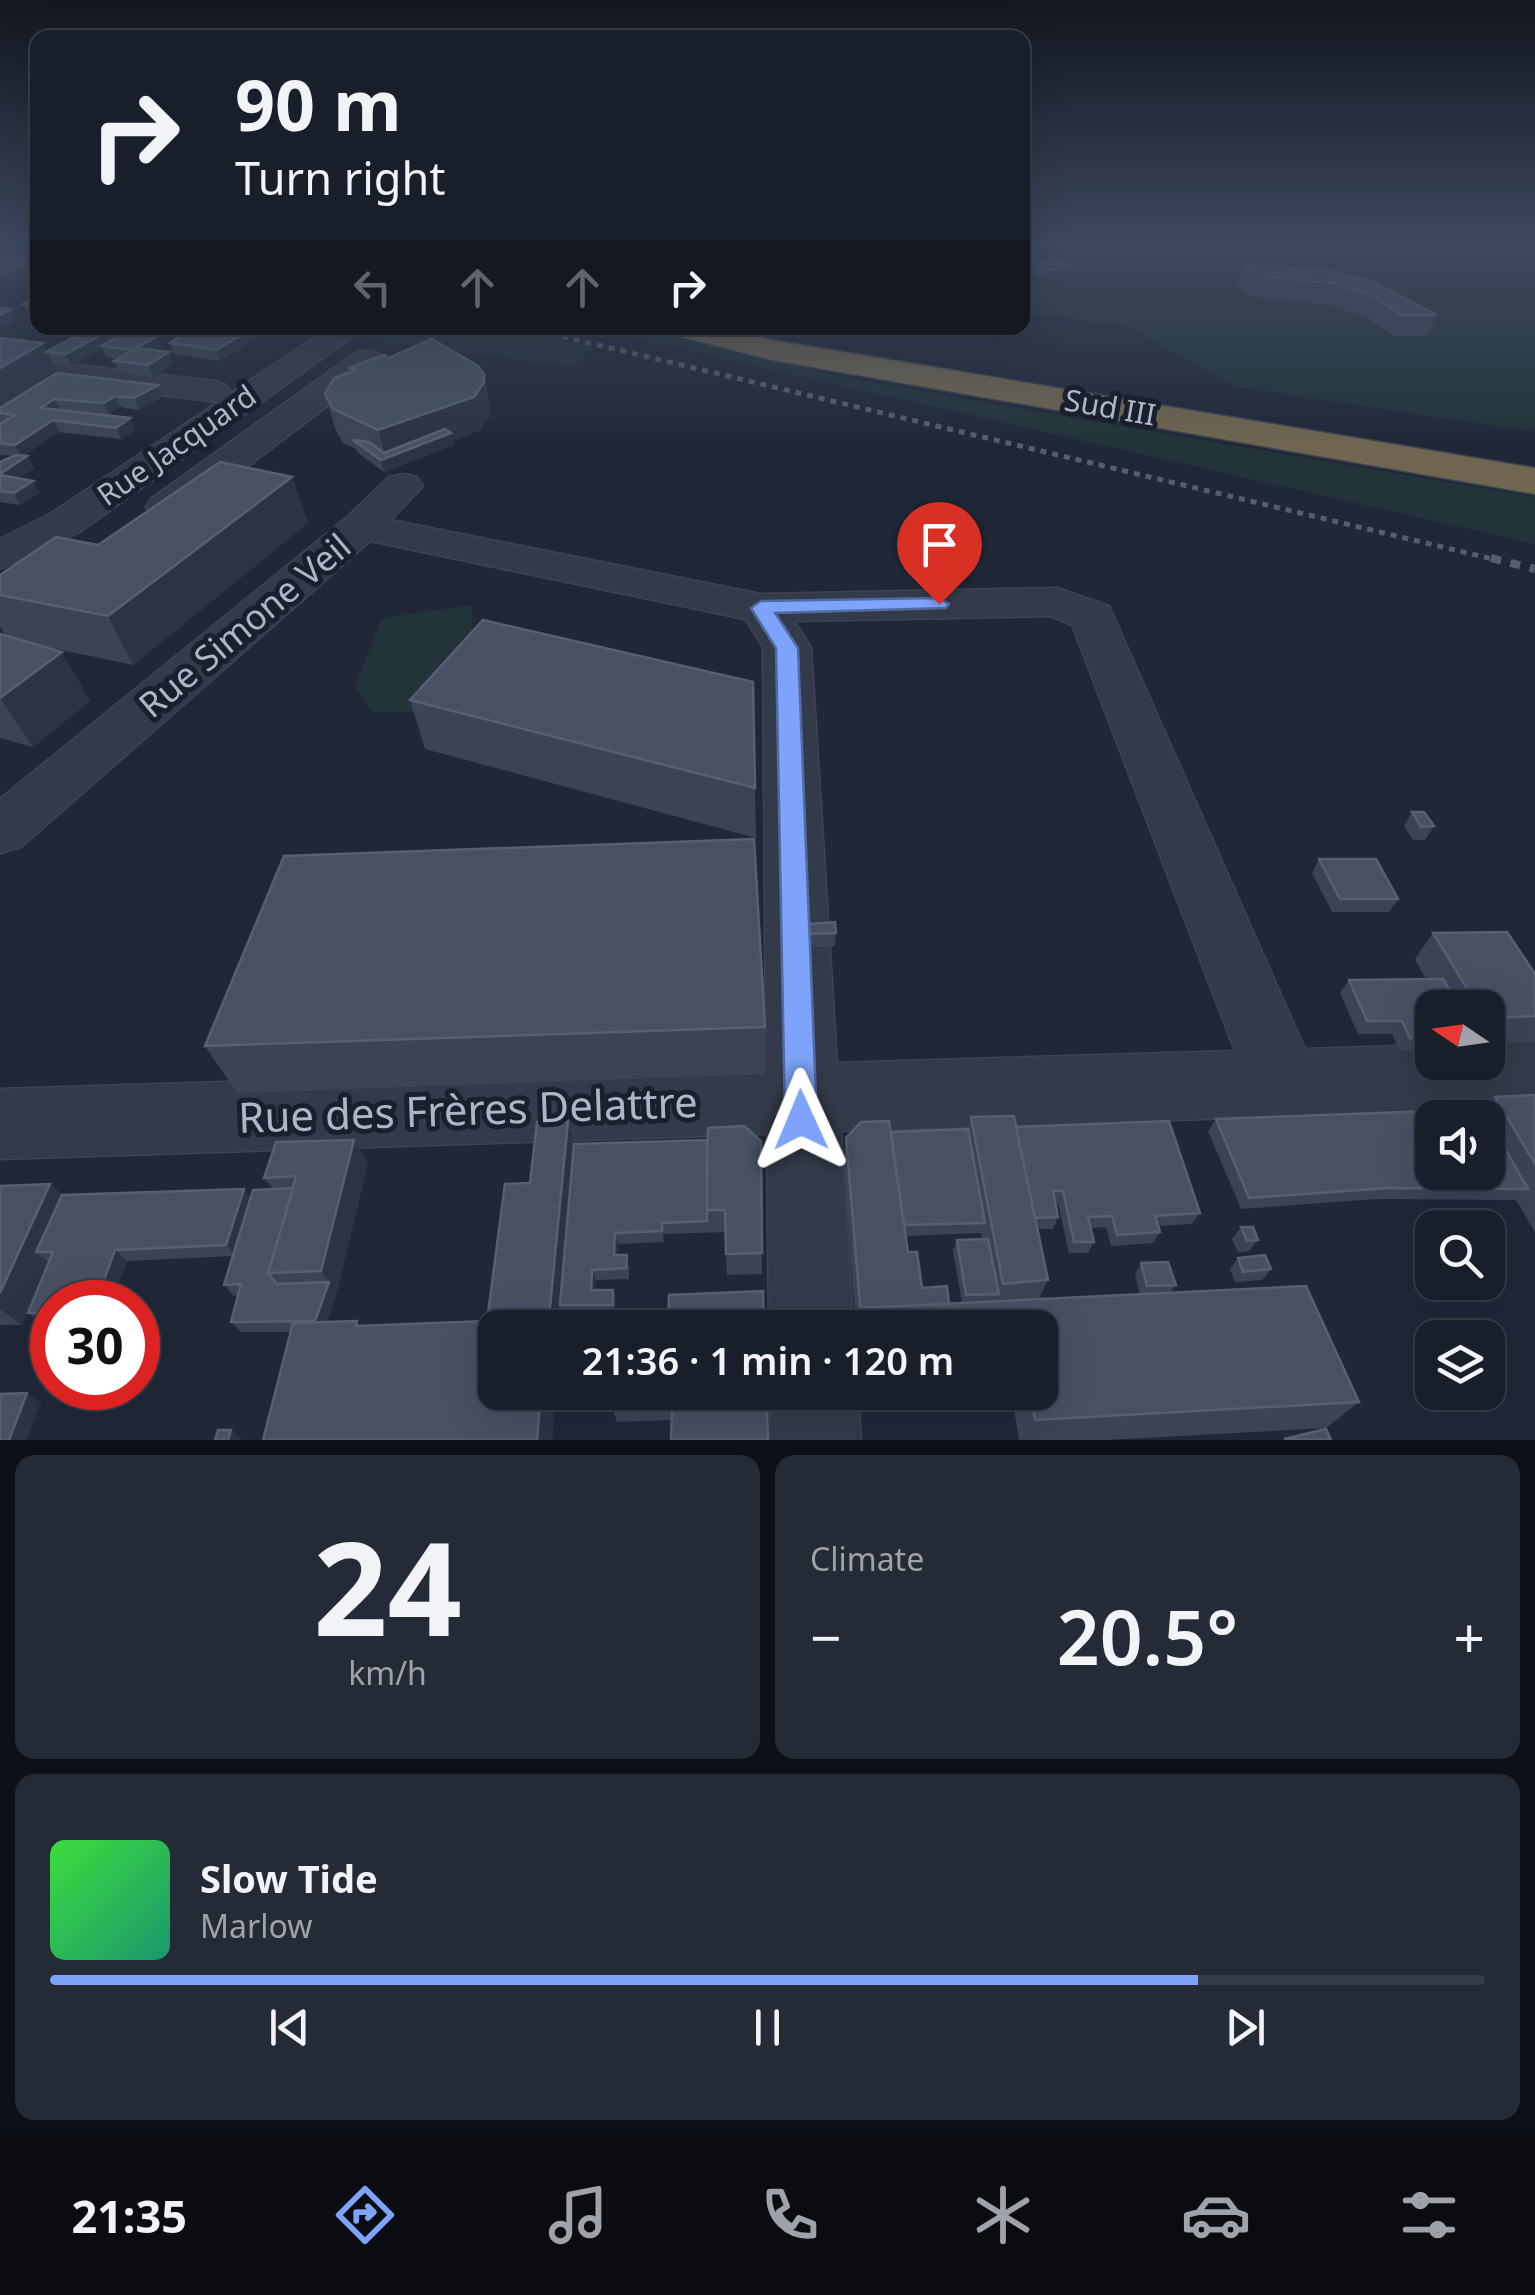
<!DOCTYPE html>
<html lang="en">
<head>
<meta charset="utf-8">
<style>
	:root { --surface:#181e2a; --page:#252b36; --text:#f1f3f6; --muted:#9fa2a8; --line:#363c47; --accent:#7ea3fa }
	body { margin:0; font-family:"Noto Sans",sans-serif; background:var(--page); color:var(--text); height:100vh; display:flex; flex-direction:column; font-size:38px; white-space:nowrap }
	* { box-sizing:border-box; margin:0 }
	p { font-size:32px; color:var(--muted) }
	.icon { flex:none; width:55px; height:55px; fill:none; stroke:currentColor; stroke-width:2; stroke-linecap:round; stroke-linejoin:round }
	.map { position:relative; height:1440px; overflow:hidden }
	.panel { display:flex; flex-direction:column; gap:15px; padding:15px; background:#0d1017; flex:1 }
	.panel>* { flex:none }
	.hud { position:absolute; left:30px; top:30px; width:1000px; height:305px; border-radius:20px; box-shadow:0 10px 40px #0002,0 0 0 2px var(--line); background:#181e2a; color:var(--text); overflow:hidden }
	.needle { width:65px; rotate:283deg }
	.controls { position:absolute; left:1415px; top:990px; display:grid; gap:20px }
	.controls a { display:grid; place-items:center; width:90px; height:90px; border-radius:20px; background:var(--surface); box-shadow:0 10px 40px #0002,0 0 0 2px var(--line); font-size:50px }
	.speed { position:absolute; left:30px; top:1280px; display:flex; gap:20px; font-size:50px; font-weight:700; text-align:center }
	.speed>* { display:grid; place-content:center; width:130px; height:130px; border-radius:50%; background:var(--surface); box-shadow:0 10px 40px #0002,0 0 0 2px var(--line); line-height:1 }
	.speed .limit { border:15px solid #d22; background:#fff; color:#111 }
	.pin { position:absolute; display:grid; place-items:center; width:85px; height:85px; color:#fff; margin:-102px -42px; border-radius:50% 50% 50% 0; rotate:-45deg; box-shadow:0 0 10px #0007 }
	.pin .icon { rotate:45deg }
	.me { position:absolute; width:110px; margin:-55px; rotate:359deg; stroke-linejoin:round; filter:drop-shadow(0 0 8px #0008) }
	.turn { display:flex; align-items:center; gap:35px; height:210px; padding:0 40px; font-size:45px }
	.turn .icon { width:130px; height:130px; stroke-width:2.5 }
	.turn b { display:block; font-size:70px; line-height:85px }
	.lanes { display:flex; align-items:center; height:95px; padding:0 40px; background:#0003; justify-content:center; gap:50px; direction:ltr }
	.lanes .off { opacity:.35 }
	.big { font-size:75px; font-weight:600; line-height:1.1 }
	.panel .card { flex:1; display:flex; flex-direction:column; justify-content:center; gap:15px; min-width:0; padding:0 35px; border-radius:20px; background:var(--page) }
	.panel .dial { align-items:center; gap:0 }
	.dial b { font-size:130px; line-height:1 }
	.song { display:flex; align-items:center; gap:30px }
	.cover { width:120px; height:120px; border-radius:15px; background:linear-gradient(135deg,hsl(120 70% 55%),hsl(160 70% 35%)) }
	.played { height:10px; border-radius:5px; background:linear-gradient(90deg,var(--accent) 80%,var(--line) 80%) }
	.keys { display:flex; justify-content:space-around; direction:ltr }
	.heat { display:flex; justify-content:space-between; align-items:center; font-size:55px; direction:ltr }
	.panel .tiles { flex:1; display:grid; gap:15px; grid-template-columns:1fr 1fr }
	.card:last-child { grid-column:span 2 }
	.trip { position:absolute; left:478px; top:1310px; width:580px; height:100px; border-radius:20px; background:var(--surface); box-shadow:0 10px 40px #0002,0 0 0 2px var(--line); font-weight:600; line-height:100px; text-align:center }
	.tab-bar { display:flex; height:160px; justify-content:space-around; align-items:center; background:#0a0c11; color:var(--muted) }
	.tab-bar .icon { width:70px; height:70px }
	.tab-bar .selected { color:var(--accent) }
	.tab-bar b { font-size:45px; color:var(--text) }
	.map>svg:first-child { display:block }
	.green { fill:#223439 }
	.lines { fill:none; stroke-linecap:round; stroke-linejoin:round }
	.minor-casing { stroke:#3d4352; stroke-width:3 }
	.highway-casing { stroke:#3b4250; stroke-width:3 }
	.minor { fill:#333a49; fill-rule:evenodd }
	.highway { fill:#6f6550; fill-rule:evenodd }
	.rail-far1 { stroke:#555e70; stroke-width:5; stroke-dasharray:6 6; stroke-linecap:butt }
	.rail { stroke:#555e70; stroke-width:8; stroke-dasharray:10 10; stroke-linecap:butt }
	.wall { fill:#3b4457; fill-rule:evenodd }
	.shaded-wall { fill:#2b3446 }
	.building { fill:#475163; stroke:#576072; stroke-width:2.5; fill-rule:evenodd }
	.route { fill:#7ea3fa; stroke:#526aa2; stroke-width:2.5 }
	.labels { text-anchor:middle; stroke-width:10; stroke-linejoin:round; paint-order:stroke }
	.far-street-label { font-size:30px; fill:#aeb5c5; stroke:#191f2d }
	.street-label { font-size:35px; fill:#aeb5c5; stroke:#191f2d }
	.near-street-label { font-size:42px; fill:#aeb5c5; stroke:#191f2d }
</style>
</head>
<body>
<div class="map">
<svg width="1535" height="1440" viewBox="0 0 1535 1440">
	<rect width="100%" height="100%" fill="#202838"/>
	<g class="green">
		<polygon points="1023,242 1535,242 1535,432 1233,386 1129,327 1023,312"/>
		<polygon points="380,328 518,328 593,347 573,367 363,339"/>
		<polygon points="590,328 634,328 824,373 958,398 1535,497 1535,544"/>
		<polygon points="472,605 472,641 415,712 372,712 355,686 382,618"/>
	</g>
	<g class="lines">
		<defs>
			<g id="minor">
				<polygon points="328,328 365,328 80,532 0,569 0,539 50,514 218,402 0,376 0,356 214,381 226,385 231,393"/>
				<polygon points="367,350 379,353 384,360 379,367 182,516 167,519 152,516 146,507 152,498 355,353"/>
				<path d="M403 474 417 477 423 486 391 520 761 594 1057 588 1109 606 1305 1049 1432 1045V1062H1488V1043L1535 1042V1108L841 1131 853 1328H769L767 1134 0 1159V1089L766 1065 763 647 745 619 370 541 21 847 0 853V799L346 518 389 477ZM1051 616 1072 625 1235 1051 837 1063 811 647 794 621Z"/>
				<polygon points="770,1392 858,1392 861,1440 771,1440"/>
			</g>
			<polygon id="highway" points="669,328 724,328 772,340 1535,468 1535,494 772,360 674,335"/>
		</defs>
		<use href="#minor" class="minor-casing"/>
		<use href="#highway" class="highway-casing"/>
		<use href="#minor" class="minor"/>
		<use href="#highway" class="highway"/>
		<polyline class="rail-far1" points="527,328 1501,561"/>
		<polyline class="rail" points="1491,558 1535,569"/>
	</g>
	<g class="wall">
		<polygon points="0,242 38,242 38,254 32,254 29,247"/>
		<polygon points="1091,242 1175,242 1173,250 1142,250 1128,258 1114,257"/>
		<polygon points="1243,264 1324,270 1437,315 1427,336 1393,336 1365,317 1328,305 1249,296 1236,285"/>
		<polygon points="1036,265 1067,276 1050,280 1034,275"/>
		<polygon points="38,296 38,316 28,314 23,304"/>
		<polygon points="91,328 139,328 127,334 157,336 161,347 155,350 173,363 153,377 119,372 114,361 118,359 106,357 102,348 71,365 52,363 57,373 158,385 162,397 139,410 120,407 109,415 78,412 130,418 135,430 121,439 59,432 23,456 27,456 34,468 19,478 33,481 39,493 20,505 0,502 0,462 13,456 0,455 0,338 47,351"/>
		<polygon points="195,328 273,328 220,361 174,354 170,343 196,330"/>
		<polygon points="389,358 484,374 491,415 480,430 453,441 454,445 384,472 357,452 356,449 343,443 335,428 325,394 351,372 350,368"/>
		<polygon points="292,477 308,523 133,665 43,646 90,701 33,747 0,738 0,634 5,635 0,627 0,575 98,545"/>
		<polygon points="753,682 756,838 425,749 410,700"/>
		<polygon points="1412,812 1434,826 1425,840 1413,840 1404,826"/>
		<polygon points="1319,859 1398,899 1389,912 1332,912 1312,873"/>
		<polygon points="810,924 836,933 835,946 810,947"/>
		<polygon points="1433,933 1535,974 1535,1041 1488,1042 1488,1008 1432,1008 1432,1050 1400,1051 1392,1034 1358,1034 1340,993 1349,980 1426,979 1415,959"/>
		<polygon points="765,1027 765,1074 237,1093 205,1046"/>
		<polygon points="1535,1095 1535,1232 1516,1200 1377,1199 1241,1209 1208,1131 1216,1119 1483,1109 1495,1097"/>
		<path d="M971 1117 1016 1127 1200 1213 1192 1224 1158 1226 1160 1232 1153 1243 1111 1246 1106 1227 1091 1228 1094 1242 1088 1253H1069L1058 1203H1055L1058 1217 1053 1229H1037L1048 1280 1039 1299 1140 1294 1135 1274 1141 1263 1176 1285 1170 1293 1359 1402 1326 1428 1106 1440H1019L1011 1392H1040V1328H856L843 1161 846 1138 891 1132 968 1129ZM981 1233 982 1239 957 1240 953 1251 962 1303 949 1304 922 1288 908 1252 906 1236Z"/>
		<polygon points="761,1141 762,1274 727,1275 725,1232 663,1234 664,1242 618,1244 617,1255 629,1266 629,1279 596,1280 595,1290 613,1290 616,1300 616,1315 563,1315 562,1328 495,1328 495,1392 556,1392 552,1440 263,1440 291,1332 241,1332 231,1322 238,1295 234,1296 224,1285 233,1256 127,1261 114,1295 82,1297 52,1302 52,1323 42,1323 28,1313 33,1302 22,1325 0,1325 0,1186 50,1184 62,1195 251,1198 273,1189 264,1178 368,1163 337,1292 327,1322 361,1326 487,1321 530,1183 574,1144"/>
		<polygon points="1241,1227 1258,1240 1249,1251 1238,1252 1232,1239"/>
		<polygon points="1238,1258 1271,1269 1262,1280 1235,1282 1230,1269"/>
		<polygon points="767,1392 768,1440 672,1420 617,1422 611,1404"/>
		<polygon points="862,1392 947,1392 946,1396 863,1399"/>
	</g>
	<g class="shaded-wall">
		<polygon points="1131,242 1144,242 1142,250 1128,258"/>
		<polygon points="38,261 38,273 3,285 0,274"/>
		<polygon points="1069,266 1067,276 1050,280 1052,270"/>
		<polygon points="11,309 16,320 0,329 0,315"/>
		<polygon points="114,328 139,328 104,347 101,346 102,348 71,365 66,354"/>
		<polygon points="253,328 273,328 220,361 216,350"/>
		<polygon points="157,336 161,347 141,359 136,348"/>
		<polygon points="43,343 63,385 0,413 0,368"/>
		<polygon points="169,352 173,363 153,377 148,365"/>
		<polygon points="484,374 491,415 480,430 453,441 454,445 384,472 381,460 386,458 378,430"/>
		<polygon points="158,385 162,397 139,410 134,398"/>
		<polygon points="115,396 120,407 109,415 104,403"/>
		<polygon points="54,399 60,410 41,408"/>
		<polygon points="130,418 135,430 121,439 116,428"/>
		<polygon points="53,420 59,432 21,457 15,445"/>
		<polygon points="27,456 34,468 6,487 0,474"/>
		<polygon points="292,477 308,523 133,665 108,616"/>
		<polygon points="33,481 39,493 20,505 14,493"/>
		<polygon points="62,652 90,701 33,747 0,698"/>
		<polygon points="568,1121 577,1156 560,1305 563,1315 562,1328 548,1328"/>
		<polygon points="354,1140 368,1163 337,1292 324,1331 315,1321 329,1282 321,1271"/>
		<polygon points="50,1184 75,1207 53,1252 36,1252 50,1263 22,1325 0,1309 0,1293"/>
		<polygon points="244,1189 253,1200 236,1256 226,1245"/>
		<polygon points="615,1233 618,1244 617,1266 614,1255"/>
		<polygon points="115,1250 127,1261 114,1295 102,1285"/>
		<polygon points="592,1270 596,1280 594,1300 591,1290"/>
		<polygon points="70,1286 82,1297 80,1302 63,1302"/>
		<polygon points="613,1290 616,1300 616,1315 613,1305"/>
		<polygon points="541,1392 556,1392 552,1440 537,1440"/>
		<polygon points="27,1393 41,1402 27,1440 9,1440"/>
		<polygon points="231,1430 242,1439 241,1440 228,1440"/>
	</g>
	<g class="building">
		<polygon points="4,255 38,261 0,274 0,257"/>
		<polygon points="1051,258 1069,266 1052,270 1036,265"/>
		<polygon points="1243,264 1324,270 1373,282 1437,315 1402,315 1373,296 1336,284 1255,275"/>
		<polygon points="38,296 37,306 23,304"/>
		<polygon points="0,308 11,309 0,315"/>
		<polygon points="91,328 114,328 66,354 46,352"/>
		<polygon points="209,328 253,328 216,350 170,343 191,329 203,331"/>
		<polygon points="124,334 157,336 136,348 169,352 148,365 114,361 133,350 101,346"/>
		<polygon points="0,338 43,343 0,368"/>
		<polygon points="432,339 478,366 484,374 484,382 474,397 378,430 333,409 325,394 334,378 355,370 350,368 357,365 384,355 389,358"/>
		<polygon points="57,373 158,385 134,398 115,396 104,403 54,399 41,408 130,418 116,428 53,420 15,445 0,443 0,424 15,415 0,413 0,408"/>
		<polygon points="445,429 451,433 381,460 353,440 369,442 384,453"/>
		<polygon points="16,455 27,456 0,474 0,462"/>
		<polygon points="220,462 292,477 108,616 0,595 0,575 56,537 98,545"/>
		<polygon points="0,475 33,481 14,493 0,491"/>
		<polygon points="483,620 753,682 755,788 410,700"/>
		<polygon points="0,634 62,652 0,698"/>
		<polygon points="1412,812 1424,812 1434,826 1421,827"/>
		<polygon points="754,839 765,1027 205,1046 284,856"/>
		<polygon points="1319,859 1376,859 1398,899 1340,899"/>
		<polygon points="835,922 836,933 810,934 810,924"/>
		<polygon points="1507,932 1535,974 1535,1016 1488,1018 1488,1008 1479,1008 1433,933"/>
		<polygon points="1443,979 1460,1008 1432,1008 1432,1038 1410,1038 1402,1021 1367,1021 1349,980"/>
		<polygon points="1535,1095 1535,1164 1495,1097"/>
		<path d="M1483 1109 1528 1189 1388 1188 1249 1198 1216 1119ZM1432 1118H1488V1172H1432Z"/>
		<polygon points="1014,1116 1048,1280 1003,1284 971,1117"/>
		<polygon points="568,1121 548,1328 495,1328 495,1392 541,1392 537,1440 263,1440 293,1323 357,1321 356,1326 487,1321 505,1184 530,1183 537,1122"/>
		<polygon points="889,1121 908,1252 917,1252 922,1288 947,1286 949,1304 862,1308 861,1317 846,1138 861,1122"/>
		<polygon points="1169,1121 1200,1213 1155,1216 1160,1232 1117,1235 1112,1216 1088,1217 1094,1242 1074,1242 1063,1191 1053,1191 1058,1217 1035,1218 1016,1127"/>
		<polygon points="744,1126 761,1141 762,1253 726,1254 725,1210 706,1210 708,1128"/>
		<polygon points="968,1129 985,1223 904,1225 891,1132"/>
		<polygon points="354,1140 321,1271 268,1273 296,1176 264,1178 276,1142"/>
		<polygon points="707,1140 707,1221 662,1223 662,1231 615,1233 614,1255 627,1255 626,1268 592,1270 591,1290 613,1290 613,1305 560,1305 574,1144"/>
		<polygon points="50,1184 0,1293 0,1186"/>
		<polygon points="293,1188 268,1273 277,1284 329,1282 315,1321 231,1322 241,1284 224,1285 253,1190"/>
		<polygon points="244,1189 226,1245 115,1250 102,1285 70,1286 63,1302 52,1302 52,1312 28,1313 53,1252 36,1252 62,1195"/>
		<polygon points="1241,1227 1253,1227 1258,1240 1247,1241"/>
		<polygon points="988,1239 999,1294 966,1295 957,1240"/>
		<polygon points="1265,1255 1271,1269 1243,1272 1238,1258"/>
		<polygon points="1168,1262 1176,1285 1147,1286 1141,1263"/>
		<polygon points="1306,1286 1359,1402 1035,1420 1030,1392 1040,1392 1040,1328 864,1328 862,1308"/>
		<polygon points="763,1291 764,1328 668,1328 669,1295"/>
		<polygon points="612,1392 767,1392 767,1398 611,1404"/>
		<polygon points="27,1393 9,1440 0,1440 0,1394"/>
		<polygon points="767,1407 768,1440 671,1440 672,1411"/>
		<polygon points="1326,1429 1331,1440 1284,1439"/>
		<polygon points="218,1430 231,1430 228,1440 215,1440"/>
	</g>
	<linearGradient id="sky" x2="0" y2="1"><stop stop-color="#12161f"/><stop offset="0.55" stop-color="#3c485e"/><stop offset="1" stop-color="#3c485e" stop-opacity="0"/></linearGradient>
	<rect width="1535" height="444" fill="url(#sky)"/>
	<polygon class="route" points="939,598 949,604 946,608 775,613 798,648 817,1120 812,1130 801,1135 790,1130 785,1120 776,648 751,608 761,601"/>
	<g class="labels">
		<g class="far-street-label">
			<text transform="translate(1110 408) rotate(10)" y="10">Sud III</text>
			<text transform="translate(177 446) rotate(-35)" y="10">Rue Jacquard</text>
		</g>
		<g class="street-label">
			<text transform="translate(245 626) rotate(-40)" y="12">Rue Simone Veil</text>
		</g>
		<g class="near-street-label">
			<text transform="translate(468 1110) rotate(-2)" y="15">Rue des Frères Delattre</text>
		</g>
	</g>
</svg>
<div class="controls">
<a><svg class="needle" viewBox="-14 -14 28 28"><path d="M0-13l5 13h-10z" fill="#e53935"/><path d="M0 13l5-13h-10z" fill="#9fa2a8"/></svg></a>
<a><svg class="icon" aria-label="sound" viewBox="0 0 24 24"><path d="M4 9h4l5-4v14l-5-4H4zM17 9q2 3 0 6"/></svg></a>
<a><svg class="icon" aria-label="search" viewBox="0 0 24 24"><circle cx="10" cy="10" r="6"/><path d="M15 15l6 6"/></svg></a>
<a><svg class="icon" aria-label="layers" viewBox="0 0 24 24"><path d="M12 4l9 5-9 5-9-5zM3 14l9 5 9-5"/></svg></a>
</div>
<div class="speed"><div class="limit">30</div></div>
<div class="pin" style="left:939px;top:604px;background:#d93025"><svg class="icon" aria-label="arrive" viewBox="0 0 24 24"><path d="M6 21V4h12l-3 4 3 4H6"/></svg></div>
<svg class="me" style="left:801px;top:1120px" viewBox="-20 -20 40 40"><path d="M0-17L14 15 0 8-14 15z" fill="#7ea3fa" stroke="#fff" stroke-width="4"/></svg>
<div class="trip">21:36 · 1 min · 120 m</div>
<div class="hud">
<div class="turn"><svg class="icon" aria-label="right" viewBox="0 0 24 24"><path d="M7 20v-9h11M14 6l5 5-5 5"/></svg><div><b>90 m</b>Turn right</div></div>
<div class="lanes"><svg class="icon off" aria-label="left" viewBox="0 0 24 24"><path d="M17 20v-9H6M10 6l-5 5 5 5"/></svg><svg class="icon off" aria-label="ahead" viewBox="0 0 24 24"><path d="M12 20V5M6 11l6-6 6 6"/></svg><svg class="icon off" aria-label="ahead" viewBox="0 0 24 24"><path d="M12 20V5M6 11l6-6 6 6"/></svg><svg class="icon" aria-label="right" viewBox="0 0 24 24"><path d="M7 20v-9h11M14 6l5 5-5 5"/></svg></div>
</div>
</div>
<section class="panel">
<div class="tiles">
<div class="card dial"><b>24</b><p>km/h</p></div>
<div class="card"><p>Climate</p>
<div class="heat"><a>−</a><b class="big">20.5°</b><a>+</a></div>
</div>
<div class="card">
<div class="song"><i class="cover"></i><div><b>Slow Tide</b><p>Marlow</p></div></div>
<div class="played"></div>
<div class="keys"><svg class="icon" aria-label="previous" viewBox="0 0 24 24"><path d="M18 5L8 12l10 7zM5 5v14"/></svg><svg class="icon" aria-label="pause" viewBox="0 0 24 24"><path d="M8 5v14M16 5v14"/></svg><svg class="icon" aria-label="next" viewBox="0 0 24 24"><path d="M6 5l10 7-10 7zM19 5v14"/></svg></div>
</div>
</div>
</section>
<nav class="tab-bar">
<b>21:35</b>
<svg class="icon selected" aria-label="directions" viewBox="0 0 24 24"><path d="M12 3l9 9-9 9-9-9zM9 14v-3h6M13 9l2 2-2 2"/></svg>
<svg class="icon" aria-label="music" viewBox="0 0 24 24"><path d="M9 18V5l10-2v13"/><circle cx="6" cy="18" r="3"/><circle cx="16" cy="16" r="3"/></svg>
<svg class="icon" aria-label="phone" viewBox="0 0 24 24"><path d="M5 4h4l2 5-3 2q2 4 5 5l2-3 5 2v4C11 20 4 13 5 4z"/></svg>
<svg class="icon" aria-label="climate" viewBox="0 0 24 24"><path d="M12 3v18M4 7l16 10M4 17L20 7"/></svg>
<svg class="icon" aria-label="car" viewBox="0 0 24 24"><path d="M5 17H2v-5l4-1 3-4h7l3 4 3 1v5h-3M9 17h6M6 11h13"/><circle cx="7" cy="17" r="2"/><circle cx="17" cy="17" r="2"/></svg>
<svg class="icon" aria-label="filters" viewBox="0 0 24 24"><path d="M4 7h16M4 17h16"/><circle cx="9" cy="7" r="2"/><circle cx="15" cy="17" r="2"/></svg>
</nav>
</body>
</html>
